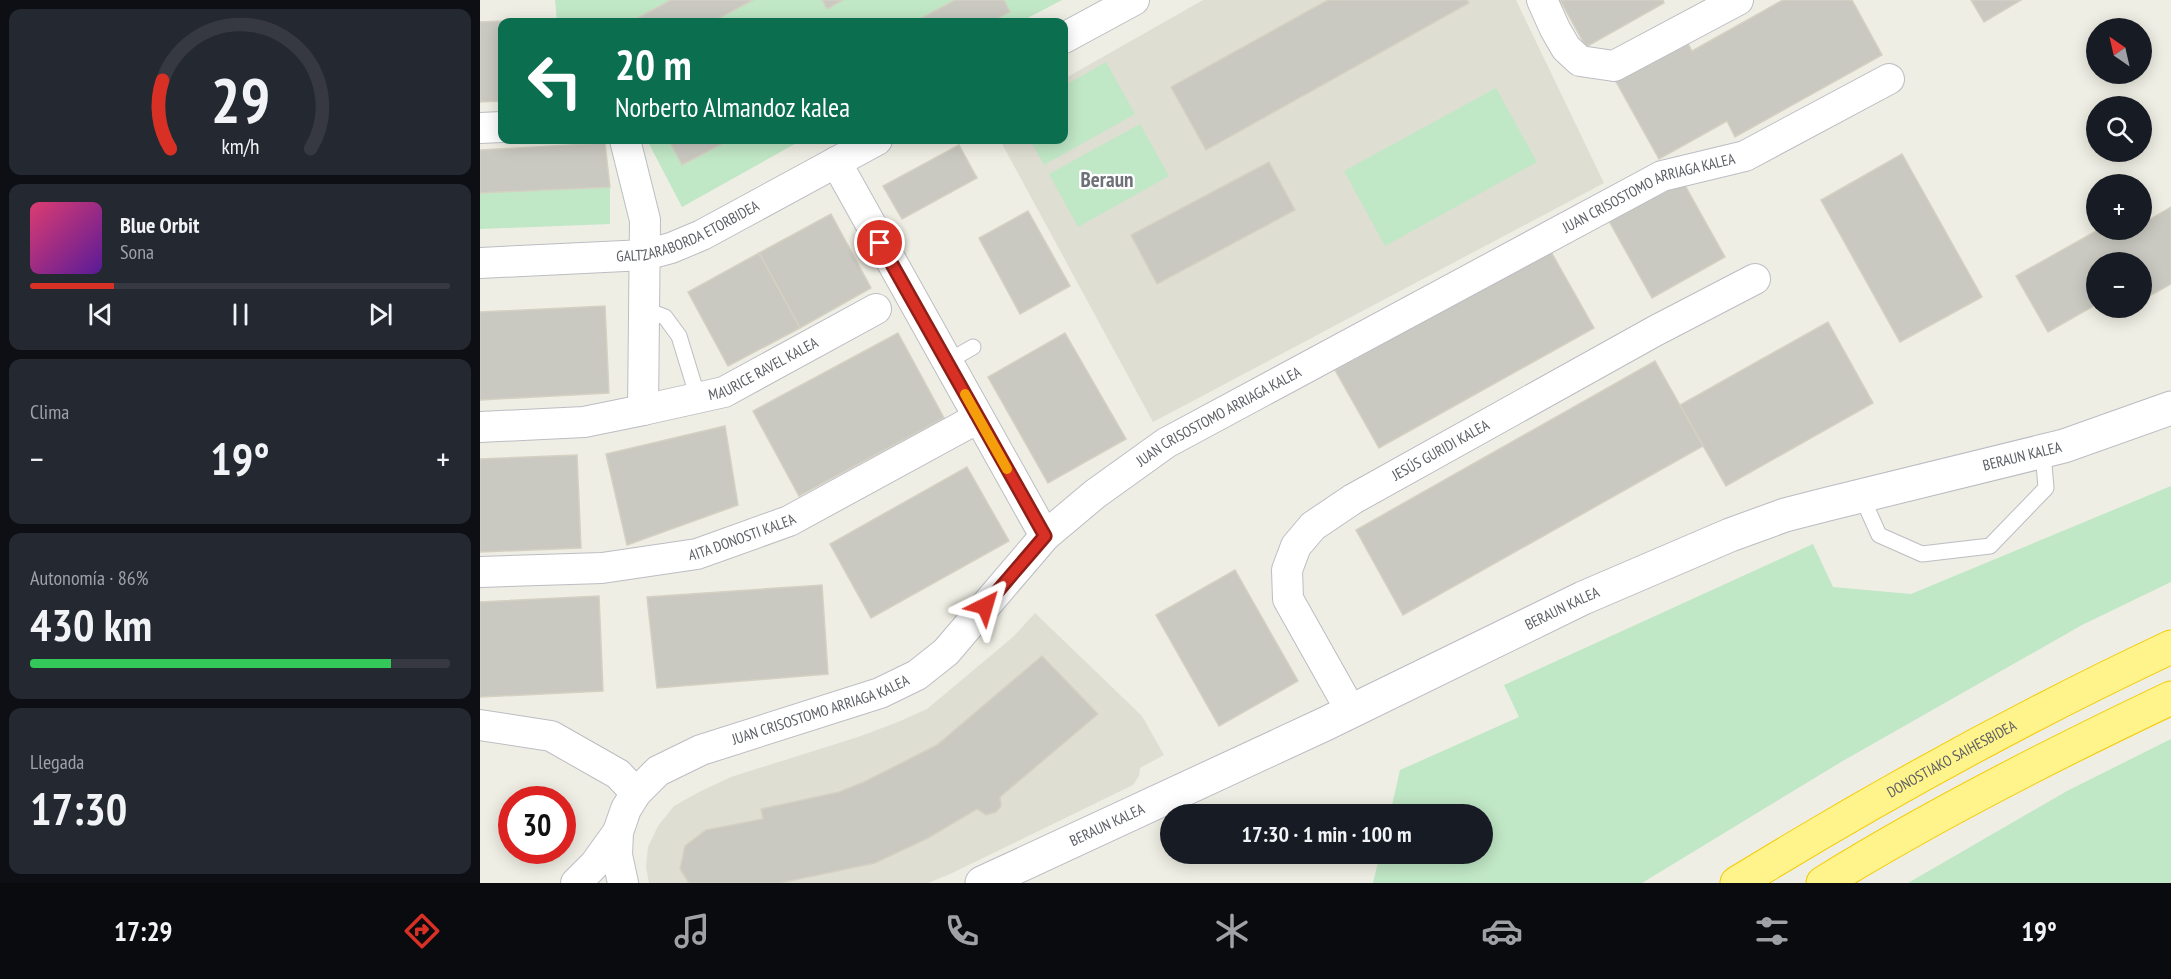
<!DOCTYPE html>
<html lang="es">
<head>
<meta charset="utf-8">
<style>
	:root { --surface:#171b24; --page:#242831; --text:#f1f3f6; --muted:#9ea1a6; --line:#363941; --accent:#d93025 }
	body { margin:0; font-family:"PT Sans Narrow",sans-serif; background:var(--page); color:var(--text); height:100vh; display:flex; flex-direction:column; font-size:22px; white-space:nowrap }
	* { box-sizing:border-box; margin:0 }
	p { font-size:20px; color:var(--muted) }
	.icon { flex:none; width:33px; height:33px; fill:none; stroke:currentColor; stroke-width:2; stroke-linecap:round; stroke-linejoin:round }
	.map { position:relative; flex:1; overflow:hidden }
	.sheet { display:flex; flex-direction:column; gap:9px; padding:9px; background:#0d0f14; width:480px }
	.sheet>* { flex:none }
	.top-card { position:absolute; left:18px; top:18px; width:570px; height:126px; border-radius:12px; box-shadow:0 3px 15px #0003; background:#0b6e4f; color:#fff; overflow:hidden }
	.needle { width:39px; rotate:326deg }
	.fabs { position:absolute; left:1606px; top:18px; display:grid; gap:12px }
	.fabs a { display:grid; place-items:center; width:66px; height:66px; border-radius:50%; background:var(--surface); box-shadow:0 3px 15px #0003; font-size:30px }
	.speed { position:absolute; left:18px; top:786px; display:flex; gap:12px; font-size:30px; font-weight:700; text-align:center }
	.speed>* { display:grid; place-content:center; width:78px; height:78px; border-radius:50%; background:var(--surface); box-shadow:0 3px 15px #0003; line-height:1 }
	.speed .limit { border:9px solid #d22; background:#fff; color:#111 }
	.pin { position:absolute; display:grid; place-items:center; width:51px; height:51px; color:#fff; margin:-26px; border:3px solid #fff; border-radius:50%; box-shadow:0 2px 6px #0007 }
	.me { position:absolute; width:66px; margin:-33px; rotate:40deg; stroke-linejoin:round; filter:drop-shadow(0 0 4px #0008) }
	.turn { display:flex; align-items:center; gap:21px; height:126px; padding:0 18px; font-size:27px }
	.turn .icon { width:78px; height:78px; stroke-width:2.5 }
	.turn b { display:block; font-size:42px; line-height:51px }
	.big { font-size:45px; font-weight:700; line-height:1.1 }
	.sheet .widget { flex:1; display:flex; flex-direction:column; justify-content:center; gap:9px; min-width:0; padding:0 21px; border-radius:12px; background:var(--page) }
	.sheet .dial { align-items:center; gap:0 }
	.dial svg { height:156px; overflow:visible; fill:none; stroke:var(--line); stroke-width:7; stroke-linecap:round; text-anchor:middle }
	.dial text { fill:var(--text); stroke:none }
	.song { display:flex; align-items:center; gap:18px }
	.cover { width:72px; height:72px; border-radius:9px; background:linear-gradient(135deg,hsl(340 70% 55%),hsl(270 70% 35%)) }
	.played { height:6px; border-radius:3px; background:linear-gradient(90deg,var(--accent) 20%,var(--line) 20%) }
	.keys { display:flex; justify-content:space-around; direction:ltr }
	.heat { display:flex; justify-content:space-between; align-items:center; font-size:33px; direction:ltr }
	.charge { height:9px; border-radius:4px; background:linear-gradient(90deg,#34c759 86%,var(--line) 0) }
	.trip { position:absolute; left:680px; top:804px; width:333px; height:60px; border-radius:30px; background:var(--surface); box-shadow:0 3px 15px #0003; font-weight:700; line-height:60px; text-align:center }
	.dock { display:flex; height:96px; justify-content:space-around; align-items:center; background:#090b0e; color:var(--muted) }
	.dock .icon { width:42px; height:42px }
	.dock .current { color:var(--accent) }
	.dock b { font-size:27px; color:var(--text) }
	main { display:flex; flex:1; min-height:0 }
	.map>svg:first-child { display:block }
	.education { fill:#dfded2 }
	.green { fill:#c0e7c6 }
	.building { fill:#cac9c1; stroke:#d4d1c3; stroke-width:1.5 }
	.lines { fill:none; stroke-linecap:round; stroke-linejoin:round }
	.lane-casing { stroke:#bcbdc3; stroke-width:17 }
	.street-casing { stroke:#bcbdc3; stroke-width:32 }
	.secondary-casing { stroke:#babcc3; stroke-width:35 }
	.highway-casing { stroke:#f4cb00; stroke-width:35 }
	.lane { stroke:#fff; stroke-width:15 }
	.street { stroke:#fff; stroke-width:30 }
	.secondary { stroke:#fff; stroke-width:33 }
	.highway { stroke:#fff38c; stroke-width:33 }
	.route-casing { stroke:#8d1f18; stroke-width:15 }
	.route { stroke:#d93025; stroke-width:10 }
	.slow { stroke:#f59e0b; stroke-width:10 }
	.labels { text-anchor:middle; stroke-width:4.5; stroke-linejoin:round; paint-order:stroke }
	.street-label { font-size:15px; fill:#5c5f65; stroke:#fff }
	.district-label { font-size:21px; font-weight:bold; fill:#6d7177; stroke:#fff }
</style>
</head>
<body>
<main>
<section class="sheet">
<div class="widget dial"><svg viewBox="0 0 100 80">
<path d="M14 69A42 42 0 1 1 86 69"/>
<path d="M14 69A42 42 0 0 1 10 34" stroke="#d93025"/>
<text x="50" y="56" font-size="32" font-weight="700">29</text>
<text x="50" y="72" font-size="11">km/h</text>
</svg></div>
<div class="widget">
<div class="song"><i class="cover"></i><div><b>Blue Orbit</b><p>Sona</p></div></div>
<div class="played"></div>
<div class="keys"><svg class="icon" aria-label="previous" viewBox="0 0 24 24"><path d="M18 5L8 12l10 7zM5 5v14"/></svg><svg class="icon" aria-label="pause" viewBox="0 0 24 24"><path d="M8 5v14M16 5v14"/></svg><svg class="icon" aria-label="next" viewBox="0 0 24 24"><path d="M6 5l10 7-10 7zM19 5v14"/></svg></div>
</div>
<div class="widget"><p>Clima</p>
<div class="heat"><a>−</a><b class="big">19°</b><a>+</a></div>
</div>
<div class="widget"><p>Autonomía · 86%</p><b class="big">430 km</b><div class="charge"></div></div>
<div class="widget"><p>Llegada</p><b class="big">17:30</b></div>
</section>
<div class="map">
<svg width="1691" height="883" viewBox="0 0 1691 883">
	<rect width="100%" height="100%" fill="#efeee4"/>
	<g class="education">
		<polygon points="723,0 1036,0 1124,183 673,422 520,140 584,140 584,79"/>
		<polygon points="555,613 662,716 684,755 660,768 659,776 653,785 470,874 448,883 169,883 166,867 168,847 178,826 194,806 219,792 251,777 378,737 418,722 447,709 533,637"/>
	</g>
	<g class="green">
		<polygon points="75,0 582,0 540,22 77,22"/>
		<polygon points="626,62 655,114 564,165 550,140 584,140 584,86"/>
		<polygon points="1016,88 1057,162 905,246 864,171"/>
		<polygon points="660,124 689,176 598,227 569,174"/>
		<polygon points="167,140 322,140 202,207"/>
		<polygon points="130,187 130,224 0,229 0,193"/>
		<polygon points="1691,486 1691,582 1602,625 1361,762 1162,883 893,883 900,854 1002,854 1002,814 910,814 920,770 1039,717 1024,685 1333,544 1353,587 1431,594"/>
		<polygon points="1691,739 1691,883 1428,883 1587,791"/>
	</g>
	<g class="building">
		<polygon points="191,0 273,0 232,22 150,22"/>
		<polygon points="342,0 363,0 347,9"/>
		<polygon points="475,0 524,0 530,12 511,22 434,22"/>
		<polygon points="848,0 987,0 989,3 726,150 691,87"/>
		<polygon points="1080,0 1183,0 1184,3 1106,47"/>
		<polygon points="1303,0 1372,0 1402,55 1255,137 1247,121 1179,159 1134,78 1205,38 1212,51"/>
		<polygon points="1491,0 1541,0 1504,22"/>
		<polygon points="44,20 44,22 22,22 22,101 0,102 0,22"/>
		<polygon points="189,140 249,140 202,165"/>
		<polygon points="125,143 130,187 0,193 0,150"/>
		<polygon points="479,145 497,178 422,219 403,186"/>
		<polygon points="1422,154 1502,297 1420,342 1341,200"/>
		<polygon points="789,162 815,210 677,284 651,235"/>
		<polygon points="1202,180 1245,257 1172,298 1129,221"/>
		<polygon points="1691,207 1691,284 1664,299 1662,296 1662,262 1617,262 1617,304 1568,332 1536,276 1618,230 1629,230 1635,239 1652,230 1662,230 1662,224"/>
		<polygon points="548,211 590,286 540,314 499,238"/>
		<polygon points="351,214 391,288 320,328 279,253"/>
		<polygon points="1070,250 1114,328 899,448 855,370"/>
		<polygon points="279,253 320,328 248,366 208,292"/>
		<polygon points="125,306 129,393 0,400 0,312"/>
		<polygon points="1348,322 1393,403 1246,486 1200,405"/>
		<polygon points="418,333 464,418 319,496 273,411"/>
		<polygon points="585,333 646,439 568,483 508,377"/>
		<polygon points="1175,361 1223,446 923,615 876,530"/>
		<polygon points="245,426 258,505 147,545 126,454"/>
		<polygon points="97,455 101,548 0,552 0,459"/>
		<polygon points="487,467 529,541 391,618 350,544"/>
		<polygon points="755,570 818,681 739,726 676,615"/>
		<polygon points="342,585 348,674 177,688 167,597"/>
		<polygon points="119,596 123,691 0,697 0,602"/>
		<polygon points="562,656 618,714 520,797 521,806 516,812 506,815 497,809 448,838 395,863 300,883 209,883 200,869 205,846 226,830 283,819 281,809 359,792 384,782 457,745"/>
	</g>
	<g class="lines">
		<defs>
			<g id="lane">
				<polyline points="164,309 185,317 199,336 218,398"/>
				<polyline points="467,362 493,347"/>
				<polyline points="1381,495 1399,535 1442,554 1510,546 1566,488 1563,452"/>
			</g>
			<g id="street">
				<polyline points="1062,0 1075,29 1086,48 1100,61 1134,66 1258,0"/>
				<polyline points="584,38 654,0"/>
				<polyline points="0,128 22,127"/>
				<polyline points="356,162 565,536"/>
				<path id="s1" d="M0 263 165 255 191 248 222 235 397 140"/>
				<path id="s2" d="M163 410 244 392 396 309"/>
				<polyline points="0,427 104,422 163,410 165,220 145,140"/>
				<path id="s3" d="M0 572 122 568 217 554 309 521 498 418"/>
				<path id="s4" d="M871 711 808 599 807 570 816 546 833 526 873 499 1175 331 1275 279"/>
				<polyline points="0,725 71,736 138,774 156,793"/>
				<polyline points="96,883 115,864 138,832"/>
				<path id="s5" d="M143 883 137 855 138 832 146 809 156 793 178 771 221 750 400 693 437 675 466 652 565 536 615 494 686 443 1182 176 1265 156 1409 79"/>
			</g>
			<g id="secondary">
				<path id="s6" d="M502 883 845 724 1103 598 1250 535 1305 515 1348 504 1584 446 1691 408"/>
			</g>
			<g id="highway">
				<path id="s7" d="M1257 883C1397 797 1542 717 1691 647"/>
				<path d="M1343 883C1454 814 1573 754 1691 698"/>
			</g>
		</defs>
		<use href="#lane" class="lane-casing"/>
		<use href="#street" class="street-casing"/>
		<use href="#secondary" class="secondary-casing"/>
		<use href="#highway" class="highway-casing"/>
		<use href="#lane" class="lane"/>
		<use href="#street" class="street"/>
		<use href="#secondary" class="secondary"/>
		<use href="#highway" class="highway"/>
	</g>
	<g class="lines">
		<defs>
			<polyline id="route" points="400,243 565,536 505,606"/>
		</defs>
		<use href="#route" class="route-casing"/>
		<use href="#route" class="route"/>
		<polyline class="slow" points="485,394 527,469"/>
	</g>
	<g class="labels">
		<g class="street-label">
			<text dy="5" stroke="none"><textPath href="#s5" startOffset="1290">JUAN CRISOSTOMO ARRIAGA KALEA</textPath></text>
			<text dy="5" stroke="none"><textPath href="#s1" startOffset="213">GALTZARABORDA ETORBIDEA</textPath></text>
			<text dy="5" stroke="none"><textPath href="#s2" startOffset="128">MAURICE RAVEL KALEA</textPath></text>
			<text dy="5" stroke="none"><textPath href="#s5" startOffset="804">JUAN CRISOSTOMO ARRIAGA KALEA</textPath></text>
			<text dy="5" stroke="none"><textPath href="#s4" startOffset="358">JESÚS GURIDI KALEA</textPath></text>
			<text dy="5" stroke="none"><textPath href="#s6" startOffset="1128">BERAUN KALEA</textPath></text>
			<text dy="5" stroke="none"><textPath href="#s3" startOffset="266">AITA DONOSTI KALEA</textPath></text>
			<text dy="5" stroke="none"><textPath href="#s6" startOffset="642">BERAUN KALEA</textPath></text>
			<text dy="5" stroke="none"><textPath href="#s5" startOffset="300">JUAN CRISOSTOMO ARRIAGA KALEA</textPath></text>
			<text dy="5" stroke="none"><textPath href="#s7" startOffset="248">DONOSTIAKO SAIHESBIDEA</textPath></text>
			<text dy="5" stroke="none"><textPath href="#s6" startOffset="138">BERAUN KALEA</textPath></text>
		</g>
		<g class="district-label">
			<text x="627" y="187">Beraun</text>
		</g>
	</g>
</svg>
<div class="fabs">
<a><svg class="needle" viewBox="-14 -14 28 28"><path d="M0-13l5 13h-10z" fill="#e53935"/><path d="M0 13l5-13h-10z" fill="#9ea1a6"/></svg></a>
<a><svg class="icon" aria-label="search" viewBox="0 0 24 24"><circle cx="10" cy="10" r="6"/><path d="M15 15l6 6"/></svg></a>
<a>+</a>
<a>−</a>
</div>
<div class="speed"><div class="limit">30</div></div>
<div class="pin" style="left:400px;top:243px;background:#d93025"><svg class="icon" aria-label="arrive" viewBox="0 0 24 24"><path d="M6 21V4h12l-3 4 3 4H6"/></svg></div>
<svg class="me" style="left:505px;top:606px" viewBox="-20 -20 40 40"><path d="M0-17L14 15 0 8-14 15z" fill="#d93025" stroke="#fff" stroke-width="4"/></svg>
<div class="trip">17:30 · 1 min · 100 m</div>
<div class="top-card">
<div class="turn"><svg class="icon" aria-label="left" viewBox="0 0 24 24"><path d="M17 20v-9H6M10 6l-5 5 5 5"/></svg><div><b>20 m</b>Norberto Almandoz kalea</div></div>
</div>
</div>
</main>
<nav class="dock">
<b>17:29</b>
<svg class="icon current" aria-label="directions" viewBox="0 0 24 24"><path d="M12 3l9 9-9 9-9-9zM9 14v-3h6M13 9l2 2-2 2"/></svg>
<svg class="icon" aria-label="music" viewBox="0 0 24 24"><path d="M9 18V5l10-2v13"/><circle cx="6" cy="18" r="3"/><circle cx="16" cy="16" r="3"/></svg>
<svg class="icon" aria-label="phone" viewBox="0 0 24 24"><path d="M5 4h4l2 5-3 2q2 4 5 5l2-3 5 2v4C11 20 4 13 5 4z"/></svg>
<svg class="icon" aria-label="climate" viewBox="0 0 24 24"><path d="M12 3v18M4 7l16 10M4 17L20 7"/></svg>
<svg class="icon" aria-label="car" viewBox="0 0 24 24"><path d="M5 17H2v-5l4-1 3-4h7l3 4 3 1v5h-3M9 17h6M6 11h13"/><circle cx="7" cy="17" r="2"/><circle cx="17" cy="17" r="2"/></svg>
<svg class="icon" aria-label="filters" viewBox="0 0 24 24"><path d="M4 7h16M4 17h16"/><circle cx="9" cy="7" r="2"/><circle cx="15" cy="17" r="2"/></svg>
<b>19°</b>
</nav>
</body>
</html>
